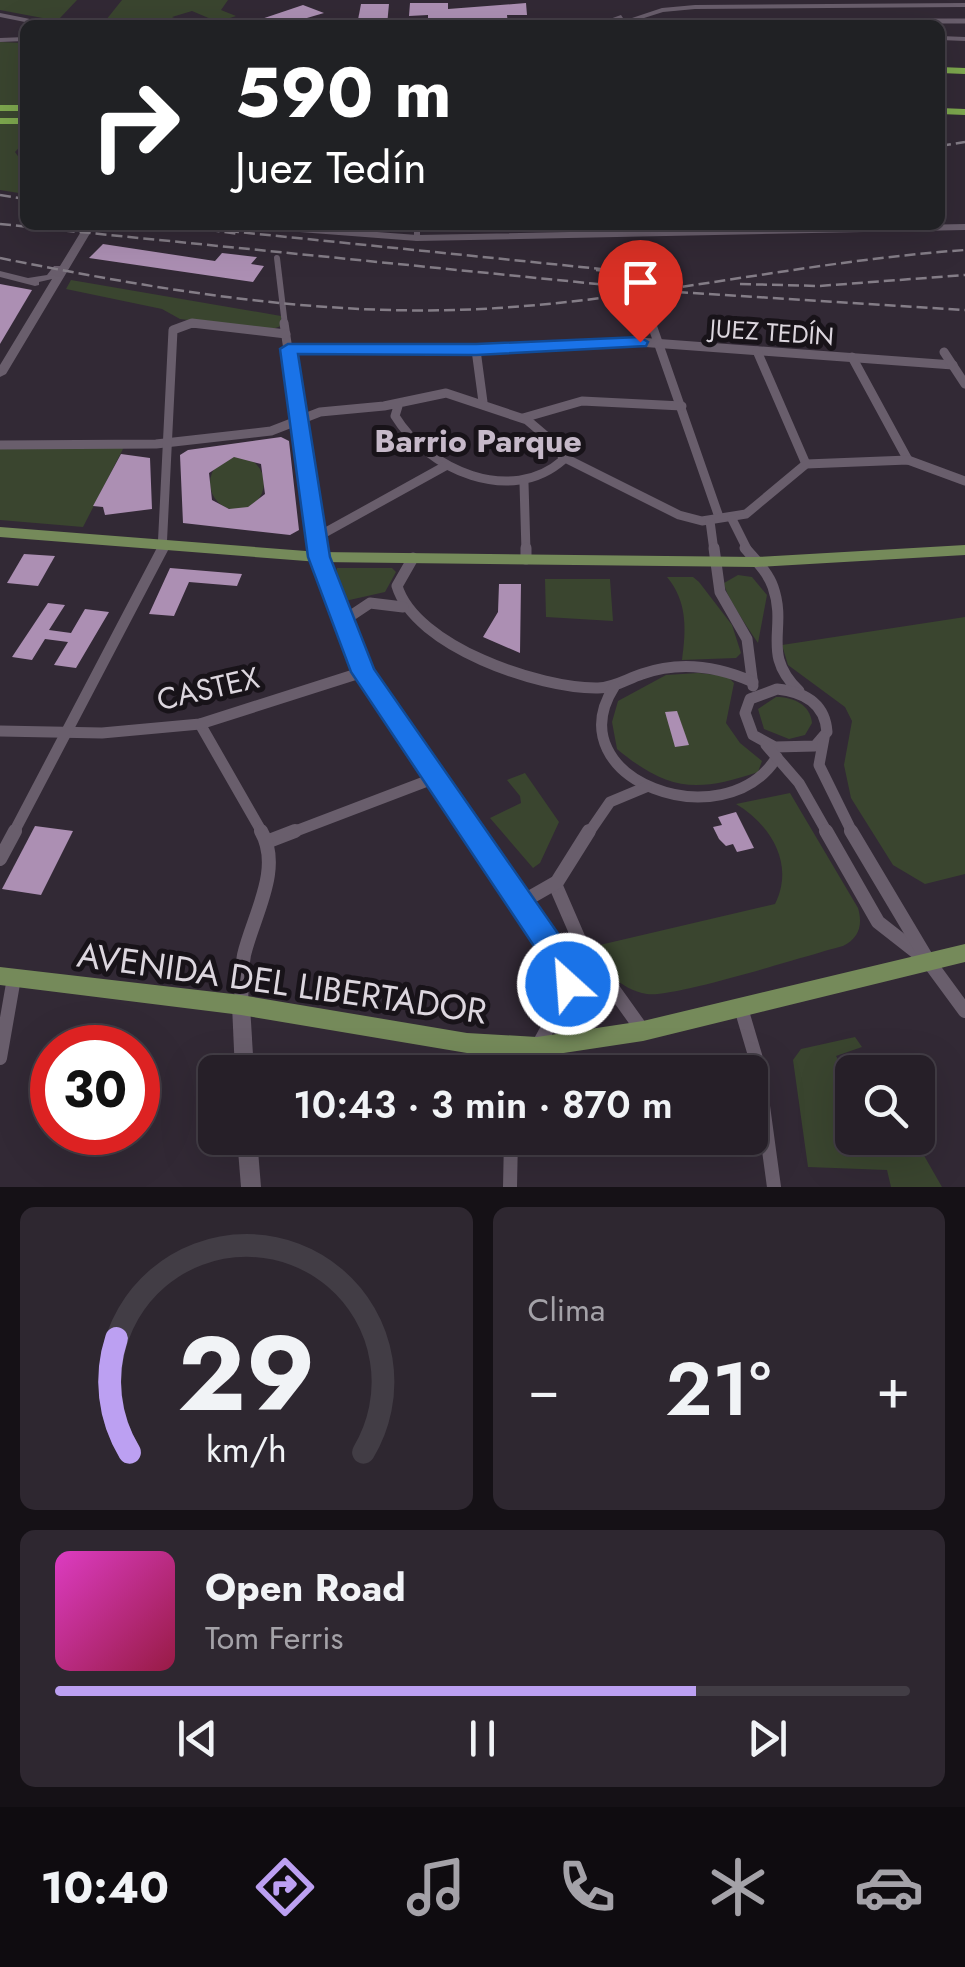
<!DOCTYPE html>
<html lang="es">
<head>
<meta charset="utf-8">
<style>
	:root { --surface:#261f28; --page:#2e2730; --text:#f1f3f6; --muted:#a4a2a8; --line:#423d45; --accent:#bca0f2 }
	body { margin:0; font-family:Jost,sans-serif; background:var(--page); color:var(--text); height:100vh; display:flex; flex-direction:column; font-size:38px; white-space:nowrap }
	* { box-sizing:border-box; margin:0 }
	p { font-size:32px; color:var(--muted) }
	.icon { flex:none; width:55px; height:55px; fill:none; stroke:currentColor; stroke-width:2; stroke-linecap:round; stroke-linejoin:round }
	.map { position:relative; height:1187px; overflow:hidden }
	.drawer { display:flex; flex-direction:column; gap:20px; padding:20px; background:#151116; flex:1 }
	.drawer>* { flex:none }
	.banner { position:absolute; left:20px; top:20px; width:925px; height:210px; border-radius:15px; box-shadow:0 10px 40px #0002,0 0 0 2px var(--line); background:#202124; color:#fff; overflow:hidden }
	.buttons { position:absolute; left:835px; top:1055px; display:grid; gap:20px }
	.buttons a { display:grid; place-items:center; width:100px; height:100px; border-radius:15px; background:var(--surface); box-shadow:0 10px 40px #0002,0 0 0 2px var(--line); font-size:50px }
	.speed { position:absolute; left:30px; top:1025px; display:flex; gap:20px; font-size:50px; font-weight:700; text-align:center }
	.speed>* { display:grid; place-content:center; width:130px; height:130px; border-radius:50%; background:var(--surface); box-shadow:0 10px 40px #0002,0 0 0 2px var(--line); line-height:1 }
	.speed .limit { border:15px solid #d22; background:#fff; color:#111 }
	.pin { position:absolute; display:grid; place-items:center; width:85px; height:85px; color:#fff; margin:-102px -42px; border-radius:50% 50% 50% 0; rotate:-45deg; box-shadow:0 0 10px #0007 }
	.pin .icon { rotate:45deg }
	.me { position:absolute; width:110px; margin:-55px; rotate:334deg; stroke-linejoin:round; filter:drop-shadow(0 0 8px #0008) }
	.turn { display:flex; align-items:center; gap:35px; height:210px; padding:0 50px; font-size:45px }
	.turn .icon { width:130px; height:130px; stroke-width:2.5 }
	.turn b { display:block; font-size:70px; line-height:85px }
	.big { font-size:75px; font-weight:600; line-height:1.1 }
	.drawer .card { flex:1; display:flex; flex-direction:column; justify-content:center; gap:15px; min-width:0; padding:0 35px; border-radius:15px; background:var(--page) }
	.drawer .dial { align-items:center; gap:0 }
	.dial svg { height:260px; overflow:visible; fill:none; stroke:var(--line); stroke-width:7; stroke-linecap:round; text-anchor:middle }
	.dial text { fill:var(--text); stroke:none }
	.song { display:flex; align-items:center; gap:30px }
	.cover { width:120px; height:120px; border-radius:15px; background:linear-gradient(135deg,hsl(310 70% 55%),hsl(340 70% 35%)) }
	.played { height:10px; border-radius:5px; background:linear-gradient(90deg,var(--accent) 75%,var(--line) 75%) }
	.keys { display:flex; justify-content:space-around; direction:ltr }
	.heat { display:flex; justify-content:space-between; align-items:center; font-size:55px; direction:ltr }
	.drawer .tiles { flex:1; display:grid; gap:20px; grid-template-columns:1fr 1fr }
	.card:last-child { grid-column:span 2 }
	.trip { position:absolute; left:198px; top:1055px; width:570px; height:100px; border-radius:15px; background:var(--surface); box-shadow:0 10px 40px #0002,0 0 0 2px var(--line); font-weight:600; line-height:100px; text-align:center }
	.tab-bar { display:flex; height:160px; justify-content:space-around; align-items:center; background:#0f0c10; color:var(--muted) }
	.tab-bar .icon { width:70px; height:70px }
	.tab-bar .on { color:var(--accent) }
	.tab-bar b { font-size:45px; color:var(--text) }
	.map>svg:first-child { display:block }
	.green { fill:#3a452f }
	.building { fill:#ac8fb3; fill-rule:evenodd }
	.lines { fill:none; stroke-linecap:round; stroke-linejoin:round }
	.street-far4 { stroke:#695e6c; stroke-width:5 }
	.street-far3 { stroke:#695e6c; stroke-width:6 }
	.street-far2 { stroke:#695e6c; stroke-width:9 }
	.street-far1 { stroke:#695e6c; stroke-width:11 }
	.street { stroke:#695e6c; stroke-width:14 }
	.secondary { fill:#695e6c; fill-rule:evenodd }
	.primary { fill:#758a5a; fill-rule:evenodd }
	.highway { fill:#7da74e; fill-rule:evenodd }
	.rail { stroke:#847d87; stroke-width:2.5; stroke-dasharray:11 5; stroke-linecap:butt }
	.route { fill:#1a73e8; stroke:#114b97; stroke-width:2.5 }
	.labels { text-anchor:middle; stroke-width:10; stroke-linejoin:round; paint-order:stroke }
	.far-street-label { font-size:25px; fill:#dcd6de; stroke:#181319 }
	.street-label { font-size:30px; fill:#dcd6de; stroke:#181319 }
	.neighbourhood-label { font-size:32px; font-weight:bold; fill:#c6b9c9; stroke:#181319 }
	.near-street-label { font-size:35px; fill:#dcd6de; stroke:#181319 }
</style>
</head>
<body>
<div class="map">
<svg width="965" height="1187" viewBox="0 0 965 1187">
	<rect width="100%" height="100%" fill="#322935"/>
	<g class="green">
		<polygon points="0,0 77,0 60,18 53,20 0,10"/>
		<polygon points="122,0 228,0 221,10 236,16 218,22 192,11 172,17 189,25 102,25"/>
		<polygon points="0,42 25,43 25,141 15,152 25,166 25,194 0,190"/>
		<polygon points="71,280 281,316 281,326 270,330 180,319 162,309 66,289"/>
		<polygon points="125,445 83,527 0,520 0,449"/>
		<circle cx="237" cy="483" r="27"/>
		<polygon points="392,568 396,572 385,592 345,601 335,578 337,568"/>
		<path d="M738 575 752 577 767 595 758 643C751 633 725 595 724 583Z"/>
		<path d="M667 577H693L699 582 732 625 741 653 736 658 682 660C686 631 688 602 667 577Z"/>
		<polygon points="545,579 610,579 613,621 546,617"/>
		<polygon points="965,617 965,874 925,884 893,865 851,798 844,765 852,721 845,707 788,665 782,645"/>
		<path d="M698 673 727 676 734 683 726 723 740 743 762 761 758 772C696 793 668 791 617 749L612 722 618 701 666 675Z"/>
		<path d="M776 697C793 697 810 704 812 723L805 735 789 739 764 729 758 709Z"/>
		<polygon points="525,773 559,822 540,863 533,868 490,818 521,803 520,796 507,780"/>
		<path d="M790 793 858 908C863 925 859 938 843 946 808 955 674 998 647 994 619 989 604 969 587 948L775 904C795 864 771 825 736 804Z"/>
		<polygon points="855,1037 862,1047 836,1056 852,1086 852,1138 914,1138 942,1187 891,1187 887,1170 808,1167 793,1060 801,1049"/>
	</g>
	<g class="building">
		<polygon points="410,3 448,3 448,9 526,3 527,15 507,15 508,25 428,25 428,15 409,16"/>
		<polygon points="361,4 389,4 387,25 357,25"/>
		<polygon points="303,5 324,13 283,25 244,25"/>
		<polygon points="103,244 215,261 222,253 257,257 251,264 264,266 253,282 89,258"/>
		<polygon points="0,284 32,290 0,344"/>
		<path d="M281 437 289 441 299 530 290 535 183 523 180 455 188 450ZM234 457 261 464 265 494 248 507 229 509 212 500 209 473Z"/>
		<polygon points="121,454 150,458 152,509 105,515 103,507 93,506"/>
		<polygon points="24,554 55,556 38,586 7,583"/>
		<polygon points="170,568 242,574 237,586 189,582 174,616 149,614"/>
		<polygon points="499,584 521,584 520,653 483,637 498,612"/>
		<polygon points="48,603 65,605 49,630 71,633 85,609 109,612 76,668 54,665 68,642 45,639 32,660 12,657"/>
		<polygon points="677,711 689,745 675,747 665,712"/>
		<polygon points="736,812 754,848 737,852 733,844 726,846 719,839 713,827 722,825 718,817"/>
		<polygon points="35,826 73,831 41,895 2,889"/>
	</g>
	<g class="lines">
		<polyline class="street-far4" points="626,21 965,21"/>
		<g class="street-far3">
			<polyline points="417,225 417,238"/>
			<polyline points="277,258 285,325"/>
			<polyline points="186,325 210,325"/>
		</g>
		<g class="street-far2">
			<polyline points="284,323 318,551"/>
			<polyline points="652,325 719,517"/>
			<polyline points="288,349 476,350 639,342 953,365"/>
			<polyline points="476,350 483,402"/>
			<polyline points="757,351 806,464"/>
			<polyline points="944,352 965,384"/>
			<polyline points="852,357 908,460"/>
			<polyline points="523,418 582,401 682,406"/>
			<path d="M0 445 156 444 271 431 320 412 384 406 446 393 527 420 560 448 563 460C511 506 428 470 395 416L399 403"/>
			<polyline points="563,457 679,515 702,521 746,514 806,464 908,460 965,481"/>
			<polyline points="524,483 526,551"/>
			<polyline points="732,519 748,551"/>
			<polyline points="710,521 714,551"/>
			<polyline points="317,537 447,465"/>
			<polyline points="162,551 173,330 192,323 286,334"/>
		</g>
		<g class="street-far1">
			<polyline points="318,548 363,672 472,834"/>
			<polyline points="526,548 526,559"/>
			<polyline points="714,548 720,592 747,639 753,686"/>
			<path d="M745 548C755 560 768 572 773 587 788 630 760 653 799 691"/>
			<path d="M413 558 397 586C415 646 539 689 598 688 613 688 627 679 642 674 679 661 717 666 753 682"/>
			<polyline points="343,621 370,603 403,607"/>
			<path d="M614 687C555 780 725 841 777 757"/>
			<path d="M777 689C804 692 825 703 827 732L815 746 775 747 753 735 745 713 750 699Z"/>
			<polyline points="200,724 263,834"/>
			<polyline points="0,731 102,733 200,724 363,672"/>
			<polyline points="824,738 819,765 853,834"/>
			<polyline points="766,745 799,783 828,834"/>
			<polyline points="13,834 163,548"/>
			<polyline points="288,834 435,778"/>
			<polyline points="588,834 610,802 646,787"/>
		</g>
		<g class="street">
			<polyline points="470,831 566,973 566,994 524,1072"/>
			<polyline points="826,831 878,922 924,958"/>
			<polyline points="851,831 929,962 965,1011"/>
			<polyline points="269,841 295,831"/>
			<polyline points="0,859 15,831"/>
			<polyline points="555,884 581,944 643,1031"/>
			<polyline points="522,902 557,882 589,831"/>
			<path d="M241 1004C242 988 241 971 244 955 253 916 283 869 261 831"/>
			<polyline points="741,1008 757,1062 774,1187"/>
			<polyline points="0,1058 14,978"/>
			<polyline points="510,1187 511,1138"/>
		</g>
		<g class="secondary">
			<polygon points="965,3 965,7 695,9 663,12 622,25 611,25 662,8 695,5"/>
			<polygon points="0,13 50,23 54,25 40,25 0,17"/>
			<polygon points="621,15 623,18 604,25 593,25"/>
			<polygon points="940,36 965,37 965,41 940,40"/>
			<polygon points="25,37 25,41 0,42 0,38"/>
			<polygon points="965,224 965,230 417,241 247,228 242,225 284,225 417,235"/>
			<polygon points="85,225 95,225 6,374 0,377 0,365 52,279 39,282 39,285 35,286 0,277 0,271 28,278 47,275 54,266 60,266"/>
			<polygon points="241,996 248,999 250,1005 254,1072 235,1072 232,1005 234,999"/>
			<polygon points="237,1138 257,1138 261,1187 241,1187"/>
		</g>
		<g class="primary">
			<polygon points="0,527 319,552 756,557 965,545 965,555 756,567 319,562 0,537"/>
			<polygon points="965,944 965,962 643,1041 537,1057 467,1053 241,1015 0,985 0,967 241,995 467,1033 537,1037 643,1021"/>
		</g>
		<g class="highway">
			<polygon points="940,67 965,68 965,74 940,73"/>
			<rect x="0" y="105" width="25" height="6"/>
			<polygon points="940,108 965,109 965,115 940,114"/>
			<rect x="0" y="118" width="25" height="6"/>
		</g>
		<g class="rail">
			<polyline points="940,146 965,142"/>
			<polyline points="0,195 25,199"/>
			<polyline points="0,224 617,286"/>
			<polyline points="177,225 238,234"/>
			<polyline points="228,231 611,270"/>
			<path d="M0 258C164 291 330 319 498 308 654 298 808 261 965 250"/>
			<polyline points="596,270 666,277"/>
			<polyline points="740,284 819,286 965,275"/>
			<polyline points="677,292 965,310"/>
		</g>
	</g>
	<polygon class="route" points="640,337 648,342 646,346 476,355 298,354 330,557 374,669 573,955 583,984 578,993 568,998 557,993 549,969 524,931 351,672 308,557 280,349 288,344 476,344"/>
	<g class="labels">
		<g class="far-street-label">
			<text transform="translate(772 332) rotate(4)" y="9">JUEZ TEDÍN</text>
		</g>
		<g class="street-label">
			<text transform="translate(208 689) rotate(-13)" y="10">CASTEX</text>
		</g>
		<g class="neighbourhood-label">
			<text x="478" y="452">Barrio Parque</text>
		</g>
		<g class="near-street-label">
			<text transform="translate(282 983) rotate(8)" y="12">AVENIDA DEL LIBERTADOR</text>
		</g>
	</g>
</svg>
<div class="buttons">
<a><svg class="icon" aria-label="search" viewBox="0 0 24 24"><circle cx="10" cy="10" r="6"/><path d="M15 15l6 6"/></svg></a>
</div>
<div class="speed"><div class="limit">30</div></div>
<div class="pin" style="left:640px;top:342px;background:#d93025"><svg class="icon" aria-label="arrive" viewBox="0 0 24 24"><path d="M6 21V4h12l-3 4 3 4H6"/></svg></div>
<svg class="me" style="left:568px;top:984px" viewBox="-20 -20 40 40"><circle r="17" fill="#1a73e8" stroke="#fff" stroke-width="3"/><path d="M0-11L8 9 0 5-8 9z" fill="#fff"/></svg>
<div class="trip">10:43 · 3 min · 870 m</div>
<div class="banner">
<div class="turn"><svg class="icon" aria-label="right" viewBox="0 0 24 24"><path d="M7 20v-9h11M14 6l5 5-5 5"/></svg><div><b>590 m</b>Juez Tedín</div></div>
</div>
</div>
<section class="drawer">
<div class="tiles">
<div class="card dial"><svg viewBox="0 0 100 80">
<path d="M14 69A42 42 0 1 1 86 69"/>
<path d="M14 69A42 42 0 0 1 10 34" stroke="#bca0f2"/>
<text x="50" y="56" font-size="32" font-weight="700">29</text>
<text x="50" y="72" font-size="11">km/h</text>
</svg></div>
<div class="card"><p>Clima</p>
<div class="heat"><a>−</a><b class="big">21°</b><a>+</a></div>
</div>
<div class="card">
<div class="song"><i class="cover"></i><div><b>Open Road</b><p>Tom Ferris</p></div></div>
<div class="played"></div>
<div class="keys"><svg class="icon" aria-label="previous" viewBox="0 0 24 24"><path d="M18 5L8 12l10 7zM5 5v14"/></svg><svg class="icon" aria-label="pause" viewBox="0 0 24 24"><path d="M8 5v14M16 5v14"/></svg><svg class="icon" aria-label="next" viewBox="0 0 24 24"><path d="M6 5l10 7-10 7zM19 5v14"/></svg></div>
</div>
</div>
</section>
<nav class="tab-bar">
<b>10:40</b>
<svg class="icon on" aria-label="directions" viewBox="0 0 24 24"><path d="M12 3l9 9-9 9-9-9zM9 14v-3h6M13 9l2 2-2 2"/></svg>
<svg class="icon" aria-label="music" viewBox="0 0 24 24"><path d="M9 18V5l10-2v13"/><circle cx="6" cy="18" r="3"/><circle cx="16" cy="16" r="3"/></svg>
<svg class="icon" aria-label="phone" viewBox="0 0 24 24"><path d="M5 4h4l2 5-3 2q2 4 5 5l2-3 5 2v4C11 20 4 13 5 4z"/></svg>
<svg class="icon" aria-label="climate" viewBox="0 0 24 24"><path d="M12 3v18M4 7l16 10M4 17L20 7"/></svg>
<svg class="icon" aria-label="car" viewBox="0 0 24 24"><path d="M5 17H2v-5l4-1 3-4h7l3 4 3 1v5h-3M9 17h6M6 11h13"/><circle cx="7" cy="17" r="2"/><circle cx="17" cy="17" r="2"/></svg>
</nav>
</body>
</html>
